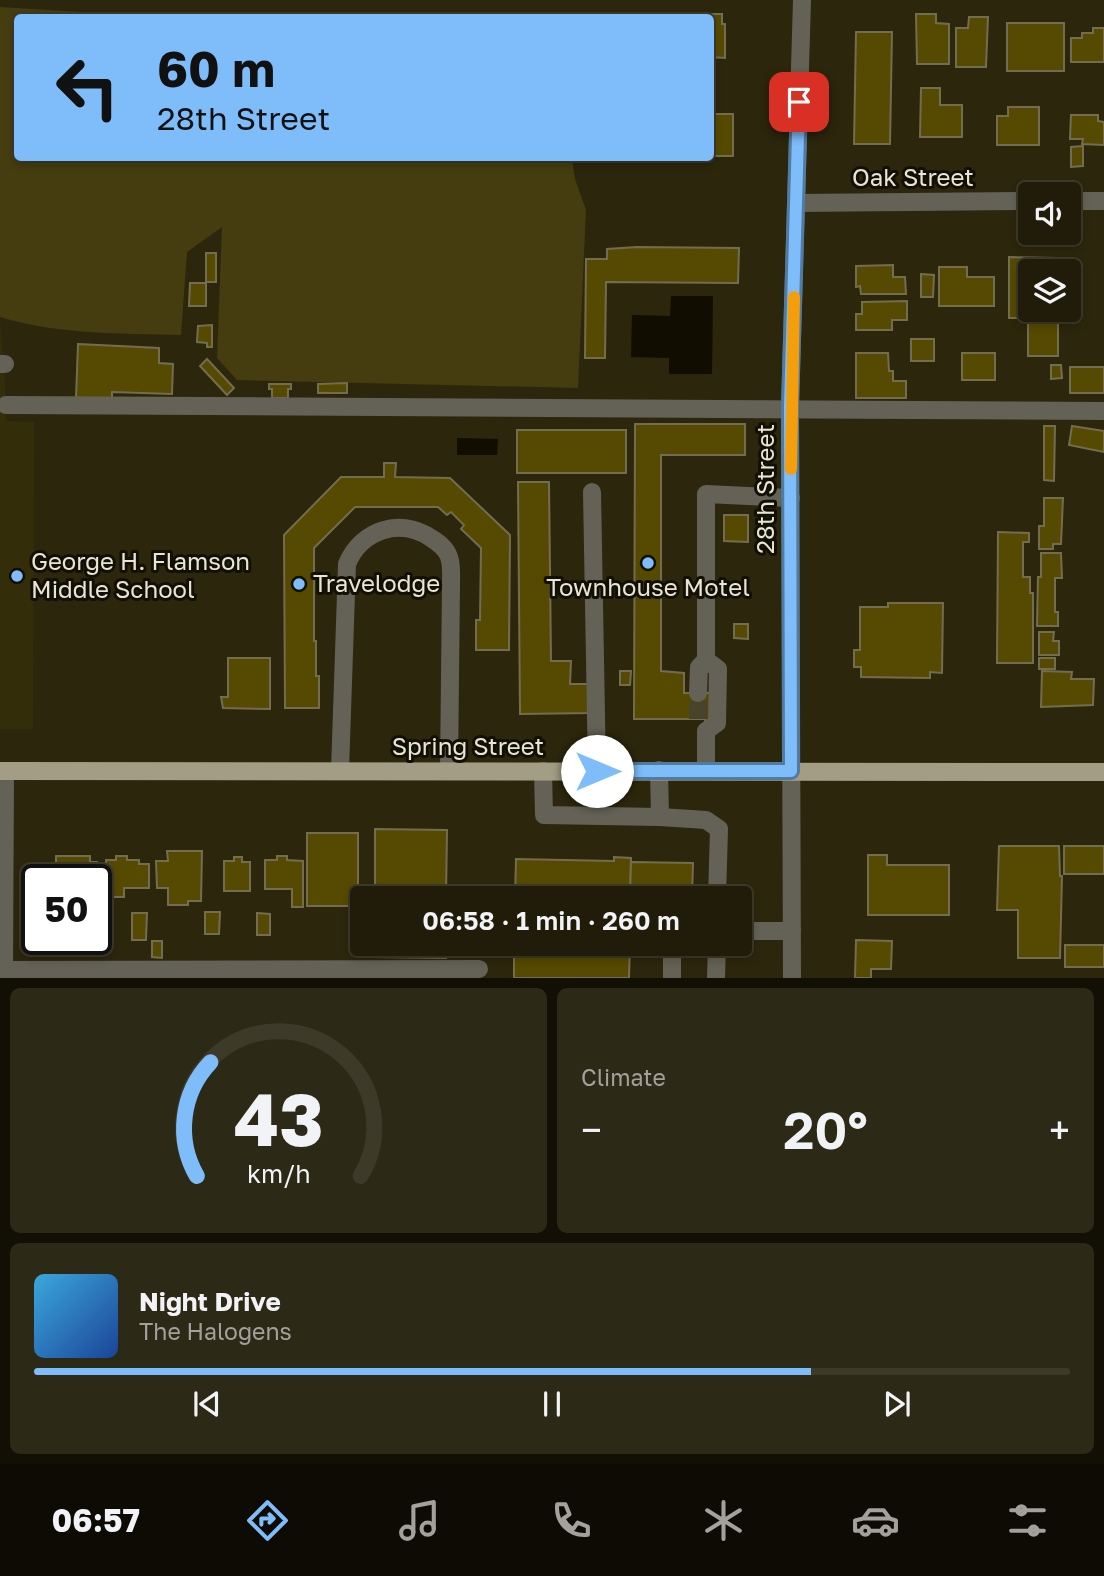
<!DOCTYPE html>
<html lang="en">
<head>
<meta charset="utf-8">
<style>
	:root { --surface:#211c09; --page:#2d2917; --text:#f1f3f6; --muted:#a2a19c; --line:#3e3a2a; --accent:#7ebdf9 }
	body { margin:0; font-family:"Golos Text",sans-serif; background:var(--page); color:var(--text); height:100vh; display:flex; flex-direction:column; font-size:26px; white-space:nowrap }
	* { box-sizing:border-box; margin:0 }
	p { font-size:23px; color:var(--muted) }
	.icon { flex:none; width:38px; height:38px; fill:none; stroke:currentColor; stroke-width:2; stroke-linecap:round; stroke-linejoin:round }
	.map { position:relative; height:978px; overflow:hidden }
	.details { display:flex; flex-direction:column; gap:10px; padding:10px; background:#120f05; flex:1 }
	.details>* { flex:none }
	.guide { position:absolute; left:14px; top:14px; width:700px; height:147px; border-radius:7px; box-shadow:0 4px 10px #0003,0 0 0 2px var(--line); background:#7ebdf9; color:#111; overflow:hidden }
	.fabs { position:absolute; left:1018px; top:182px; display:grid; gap:14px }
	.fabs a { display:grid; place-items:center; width:63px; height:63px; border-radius:7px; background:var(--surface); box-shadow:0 4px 10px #0003,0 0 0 2px var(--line); font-size:35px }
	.speed { position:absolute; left:21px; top:864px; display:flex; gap:14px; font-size:35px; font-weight:700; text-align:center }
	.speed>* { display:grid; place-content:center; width:91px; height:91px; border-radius:50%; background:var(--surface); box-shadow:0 4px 10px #0003,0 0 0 2px var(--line); line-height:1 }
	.speed .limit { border:4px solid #111; border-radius:10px; background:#fff; color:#111 }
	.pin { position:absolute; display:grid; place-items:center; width:60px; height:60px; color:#fff; margin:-30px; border-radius:14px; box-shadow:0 4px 10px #0006 }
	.me { position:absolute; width:77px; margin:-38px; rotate:90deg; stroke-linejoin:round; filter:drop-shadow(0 0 5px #0008) }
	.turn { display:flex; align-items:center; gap:24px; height:147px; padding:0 28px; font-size:32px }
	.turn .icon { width:91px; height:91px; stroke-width:2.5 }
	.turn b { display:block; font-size:49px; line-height:60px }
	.big { font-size:52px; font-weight:600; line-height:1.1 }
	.details .tile { flex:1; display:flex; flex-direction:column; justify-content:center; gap:10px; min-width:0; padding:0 24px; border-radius:10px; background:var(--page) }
	.details .dial { align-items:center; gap:0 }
	.dial svg { height:182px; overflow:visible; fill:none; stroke:var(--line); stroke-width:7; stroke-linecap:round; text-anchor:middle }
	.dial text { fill:var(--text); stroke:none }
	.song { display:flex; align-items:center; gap:21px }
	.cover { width:84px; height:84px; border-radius:10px; background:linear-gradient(135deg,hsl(200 70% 55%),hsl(220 70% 35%)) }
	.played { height:7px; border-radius:4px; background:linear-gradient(90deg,var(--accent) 75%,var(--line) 75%) }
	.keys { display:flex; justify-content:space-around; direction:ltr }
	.heat { display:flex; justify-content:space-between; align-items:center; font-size:38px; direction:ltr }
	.details .tiles { flex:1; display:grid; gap:10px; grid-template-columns:1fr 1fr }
	.tile:last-child { grid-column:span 2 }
	.trip { position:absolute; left:350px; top:886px; width:402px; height:70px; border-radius:7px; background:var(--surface); box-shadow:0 4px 10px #0003,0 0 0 2px var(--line); font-weight:600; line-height:70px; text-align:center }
	.dock { display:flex; height:112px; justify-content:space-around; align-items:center; background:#0d0b04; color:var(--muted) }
	.dock .icon { width:49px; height:49px }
	.dock .current { color:var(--accent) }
	.dock b { font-size:32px; color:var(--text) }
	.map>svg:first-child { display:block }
	.built { fill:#342d09 }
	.green { fill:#453d10 }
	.water { fill:#110d00 }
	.building { fill:#564901; stroke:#736d50; stroke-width:2 }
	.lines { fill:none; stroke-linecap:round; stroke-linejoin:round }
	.minor-tunnel { stroke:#48432a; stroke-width:18; stroke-dasharray:18 9; stroke-linecap:butt }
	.minor { stroke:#646256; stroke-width:18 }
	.major { stroke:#a29d84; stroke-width:18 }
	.route-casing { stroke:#527ba2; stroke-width:18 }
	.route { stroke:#7ebdf9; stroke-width:12 }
	.slow { stroke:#f59e0b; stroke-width:12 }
	.poi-dot { fill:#7ebdf9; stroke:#120f05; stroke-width:2.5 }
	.labels { text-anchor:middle; stroke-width:6; stroke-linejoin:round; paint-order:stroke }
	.street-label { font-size:24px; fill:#e8e5d5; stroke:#120f05 }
	.poi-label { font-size:24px; fill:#e8e5d5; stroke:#120f05; text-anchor:start }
</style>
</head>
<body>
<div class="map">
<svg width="1104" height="978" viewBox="0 0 1104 978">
	<rect width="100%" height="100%" fill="#2c260c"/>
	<polygon class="built" points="0,319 5,384 6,421 34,422 33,729 0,729"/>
	<path class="green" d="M0 7 165 17 18 18V158H572L575 179 586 210 578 388 237 380 217 358 222 227 187 252 181 335C119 333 60 335 0 317Z"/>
	<g class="water">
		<polygon points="671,296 713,296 712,374 669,374 669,358 631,357 632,315 670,316"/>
		<polygon points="457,438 498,439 497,455 457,455"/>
	</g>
	<g class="building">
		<polygon points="683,14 722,14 722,24 725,24 725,58 710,57 710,18 683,18"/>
		<polygon points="916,14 936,14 936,23 949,24 949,64 917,64"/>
		<polygon points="969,17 988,17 986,67 956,67 956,28 968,28"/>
		<rect x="1007" y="23" width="57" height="48"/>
		<polygon points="1093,28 1104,28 1104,62 1071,62 1071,38 1082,38 1082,33 1093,33"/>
		<polygon points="856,32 892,32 890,144 854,144"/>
		<polygon points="921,88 940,88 940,105 962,105 962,137 920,137"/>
		<polygon points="1008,107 1039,107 1039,145 997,145 997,116 1008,116"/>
		<rect x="710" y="114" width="23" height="42"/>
		<polygon points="1071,115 1098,115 1098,121 1104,122 1104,145 1082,144 1083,139 1070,139"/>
		<polygon points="1083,146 1083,166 1071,167 1071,147"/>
		<polygon points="637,247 739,248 738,283 606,282 605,358 585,358 586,259 607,259 607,249"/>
		<rect x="206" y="253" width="10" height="29"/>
		<polygon points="1009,257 1058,258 1058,271 1031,271 1031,310 1058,310 1058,356 1028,356 1028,318 1009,318"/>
		<polygon points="893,265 893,277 905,277 906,294 861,294 860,286 856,287 856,266"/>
		<polygon points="939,267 967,267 967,277 994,277 994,306 939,306"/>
		<polygon points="921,274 934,275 933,297 921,297"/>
		<polygon points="190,283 206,283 206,306 189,306"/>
		<polygon points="907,301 907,320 892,320 892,330 856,330 856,314 862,314 862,302"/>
		<polygon points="212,325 212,347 207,347 207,343 197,342 198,326"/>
		<rect x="911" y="339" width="23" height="22"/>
		<polygon points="78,344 159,348 159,363 173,364 172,394 112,392 112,399 76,398"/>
		<polygon points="856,353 888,353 889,371 893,371 893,381 906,381 906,398 856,398"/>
		<rect x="962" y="353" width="33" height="27"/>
		<polygon points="207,359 234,388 227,395 200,366"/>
		<polygon points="1051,365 1061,365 1062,378 1051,379"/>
		<rect x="1070" y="367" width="34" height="26"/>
		<polygon points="347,383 347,393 318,393 318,384"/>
		<polygon points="269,384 291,384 291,389 288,389 288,398 272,398 272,389 269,389"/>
		<polygon points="635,424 745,424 745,455 661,455 661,671 684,673 684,693 710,693 710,722 705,722 705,719 634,719"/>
		<polygon points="1044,426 1055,426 1054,481 1044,480"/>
		<polygon points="1072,426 1104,431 1104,452 1069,445"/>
		<rect x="517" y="430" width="109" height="43"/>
		<polygon points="384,463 396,463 395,477 450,478 510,535 509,650 476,650 476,620 480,620 481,548 461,529 464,525 451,512 447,515 438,507 355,507 314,548 314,641 316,641 316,676 319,676 319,708 285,708 284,535 341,477 384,477"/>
		<polygon points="518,482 549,482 551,661 571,661 570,684 591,684 591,713 520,714"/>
		<polygon points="1044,498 1063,498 1061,544 1053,544 1053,549 1039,549 1039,526 1044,526"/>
		<polygon points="724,515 748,515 748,542 724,541"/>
		<polygon points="998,532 1029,533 1029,542 1023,542 1023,577 1030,577 1030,593 1033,593 1033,663 997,663"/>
		<polygon points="1041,553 1061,553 1062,578 1055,578 1055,612 1058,612 1058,626 1037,626 1038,577 1041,577"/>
		<polygon points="888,603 943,603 942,673 930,672 930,678 861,677 861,667 854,667 854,650 860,650 860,607 888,607"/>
		<polygon points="734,624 748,624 748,639 734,638"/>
		<polygon points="1039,632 1054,632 1053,641 1059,641 1059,655 1039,655"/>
		<polygon points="228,658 270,658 270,709 223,708 221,697 228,697"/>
		<rect x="1039" y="658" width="16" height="11"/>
		<polygon points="620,671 631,671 630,685 620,685"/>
		<polygon points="1042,671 1072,672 1071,679 1094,679 1093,705 1041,707"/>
		<polygon points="375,829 447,830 446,898 375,898"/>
		<rect x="307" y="833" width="51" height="73"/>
		<polygon points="999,846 1059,846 1060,876 1062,876 1060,958 1018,958 1018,910 997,910"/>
		<rect x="1064" y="846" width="40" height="28"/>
		<polygon points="167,851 202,851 201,901 188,901 188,905 168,905 168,888 157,888 156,861 168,861"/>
		<polygon points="868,855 887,855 887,865 949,865 949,915 868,915"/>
		<polygon points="56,856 90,856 90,862 97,862 98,893 96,880 56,880"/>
		<polygon points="116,856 127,856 127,860 139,860 139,864 149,864 149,888 124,888 124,897 109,897 109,888 106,888 106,860 116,860"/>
		<polygon points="277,856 287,856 287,860 303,861 303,907 292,907 292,889 265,889 265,860 277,860"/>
		<polygon points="234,857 242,857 242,862 250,862 250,891 224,891 224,861 234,861"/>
		<polygon points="614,857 631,858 630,898 515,898 516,859 614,861"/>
		<polygon points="631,862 693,863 692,898 630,898"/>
		<polygon points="205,912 220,912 219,934 205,934"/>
		<polygon points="132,913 147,913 146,940 132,940"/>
		<polygon points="257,913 270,914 270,935 257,935"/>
		<polygon points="856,940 892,941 891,969 871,969 871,978 855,978"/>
		<polygon points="152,941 162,941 162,958 152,957"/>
		<polygon points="375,943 446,943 446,958 375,957"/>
		<polygon points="514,943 630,943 629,978 514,978"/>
		<rect x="1065" y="945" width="39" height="22"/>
	</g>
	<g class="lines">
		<polyline class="minor-tunnel" points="698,719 698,693"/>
		<g class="minor">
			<polyline points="1069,201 1104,201"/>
			<polyline points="796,203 1031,201"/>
			<polyline points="0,364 5,364"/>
			<polyline points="6,405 1104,411"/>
			<polyline points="592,492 597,771"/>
			<polyline points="698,693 699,667 706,660"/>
			<polyline points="706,770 706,731 717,723 718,669 706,660 706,494 791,498"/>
			<path d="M340 771 347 564C361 530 400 517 431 538 439 543 446 548 449 557 452 565 451 576 451 584L449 771"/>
			<polyline points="543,771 544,815 660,817 659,770"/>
			<polyline points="660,817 706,820 719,829 717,898"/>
			<polyline points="740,931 792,931"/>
			<polyline points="672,943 672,978"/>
			<polyline points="4,970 479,969"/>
			<polyline points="4,978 5,771"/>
			<polyline points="716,978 717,943"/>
			<polyline points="792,978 790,407 802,0"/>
		</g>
		<polyline class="major" points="0,771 1104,772"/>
	</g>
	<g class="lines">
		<defs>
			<polyline id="route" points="597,771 791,771 790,407 799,102"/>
		</defs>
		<use href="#route" class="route-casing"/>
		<use href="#route" class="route"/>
		<polyline class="slow" points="791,469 794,297"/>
	</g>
	<g class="poi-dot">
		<circle cx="648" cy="563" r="7"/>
		<circle cx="17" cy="576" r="7"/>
		<circle cx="299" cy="584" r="7"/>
	</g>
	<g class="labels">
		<g class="street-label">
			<text x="913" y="186">Oak Street</text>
			<text transform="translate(766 489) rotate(-90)" y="8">28th Street</text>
			<text x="468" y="755">Spring Street</text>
		</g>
		<g class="poi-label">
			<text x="31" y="570">George H. Flamson<tspan x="31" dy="28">Middle School</tspan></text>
			<text x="313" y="592">Travelodge</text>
			<text x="648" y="596" text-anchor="middle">Townhouse Motel</text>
		</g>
	</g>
</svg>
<div class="fabs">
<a><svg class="icon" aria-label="sound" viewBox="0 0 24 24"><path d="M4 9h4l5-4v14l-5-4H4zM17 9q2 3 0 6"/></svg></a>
<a><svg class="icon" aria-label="layers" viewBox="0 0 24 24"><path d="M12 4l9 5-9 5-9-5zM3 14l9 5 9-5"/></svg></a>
</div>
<div class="speed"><div class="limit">50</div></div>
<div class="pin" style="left:799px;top:102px;background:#d93025"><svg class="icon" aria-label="arrive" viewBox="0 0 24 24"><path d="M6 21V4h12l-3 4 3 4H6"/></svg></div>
<svg class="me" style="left:597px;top:771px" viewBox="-20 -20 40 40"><circle r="19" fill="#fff"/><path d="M0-13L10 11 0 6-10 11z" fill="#7ebdf9"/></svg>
<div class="trip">06:58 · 1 min · 260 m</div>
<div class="guide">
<div class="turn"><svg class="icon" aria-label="left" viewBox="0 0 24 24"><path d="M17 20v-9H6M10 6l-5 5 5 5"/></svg><div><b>60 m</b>28th Street</div></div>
</div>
</div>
<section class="details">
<div class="tiles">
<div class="tile dial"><svg viewBox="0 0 100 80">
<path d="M14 69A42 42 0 1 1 86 69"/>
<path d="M14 69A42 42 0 0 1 20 19" stroke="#7ebdf9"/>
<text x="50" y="56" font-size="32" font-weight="700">43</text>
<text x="50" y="72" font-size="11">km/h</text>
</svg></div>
<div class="tile"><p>Climate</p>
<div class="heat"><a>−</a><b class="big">20°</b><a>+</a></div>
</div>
<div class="tile">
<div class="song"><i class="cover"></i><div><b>Night Drive</b><p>The Halogens</p></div></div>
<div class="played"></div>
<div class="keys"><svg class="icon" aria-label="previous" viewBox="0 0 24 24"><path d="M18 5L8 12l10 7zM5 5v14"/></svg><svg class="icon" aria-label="pause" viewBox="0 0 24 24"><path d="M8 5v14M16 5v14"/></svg><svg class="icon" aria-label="next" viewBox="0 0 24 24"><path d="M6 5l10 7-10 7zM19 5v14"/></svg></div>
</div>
</div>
</section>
<nav class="dock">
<b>06:57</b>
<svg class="icon current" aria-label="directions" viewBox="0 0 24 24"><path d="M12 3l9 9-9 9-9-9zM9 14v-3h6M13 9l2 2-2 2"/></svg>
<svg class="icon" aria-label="music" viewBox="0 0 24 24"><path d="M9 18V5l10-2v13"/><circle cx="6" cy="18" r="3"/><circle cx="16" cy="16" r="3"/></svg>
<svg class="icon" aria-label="phone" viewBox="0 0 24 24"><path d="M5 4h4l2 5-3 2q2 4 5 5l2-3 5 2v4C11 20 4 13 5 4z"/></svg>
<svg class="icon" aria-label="climate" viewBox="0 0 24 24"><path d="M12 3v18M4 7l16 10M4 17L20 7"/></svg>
<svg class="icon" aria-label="car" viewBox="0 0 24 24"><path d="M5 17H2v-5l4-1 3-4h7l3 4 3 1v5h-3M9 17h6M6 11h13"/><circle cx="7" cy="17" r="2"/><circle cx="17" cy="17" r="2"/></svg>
<svg class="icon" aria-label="filters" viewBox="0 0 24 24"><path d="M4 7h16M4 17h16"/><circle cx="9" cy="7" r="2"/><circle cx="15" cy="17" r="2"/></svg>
</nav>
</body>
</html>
